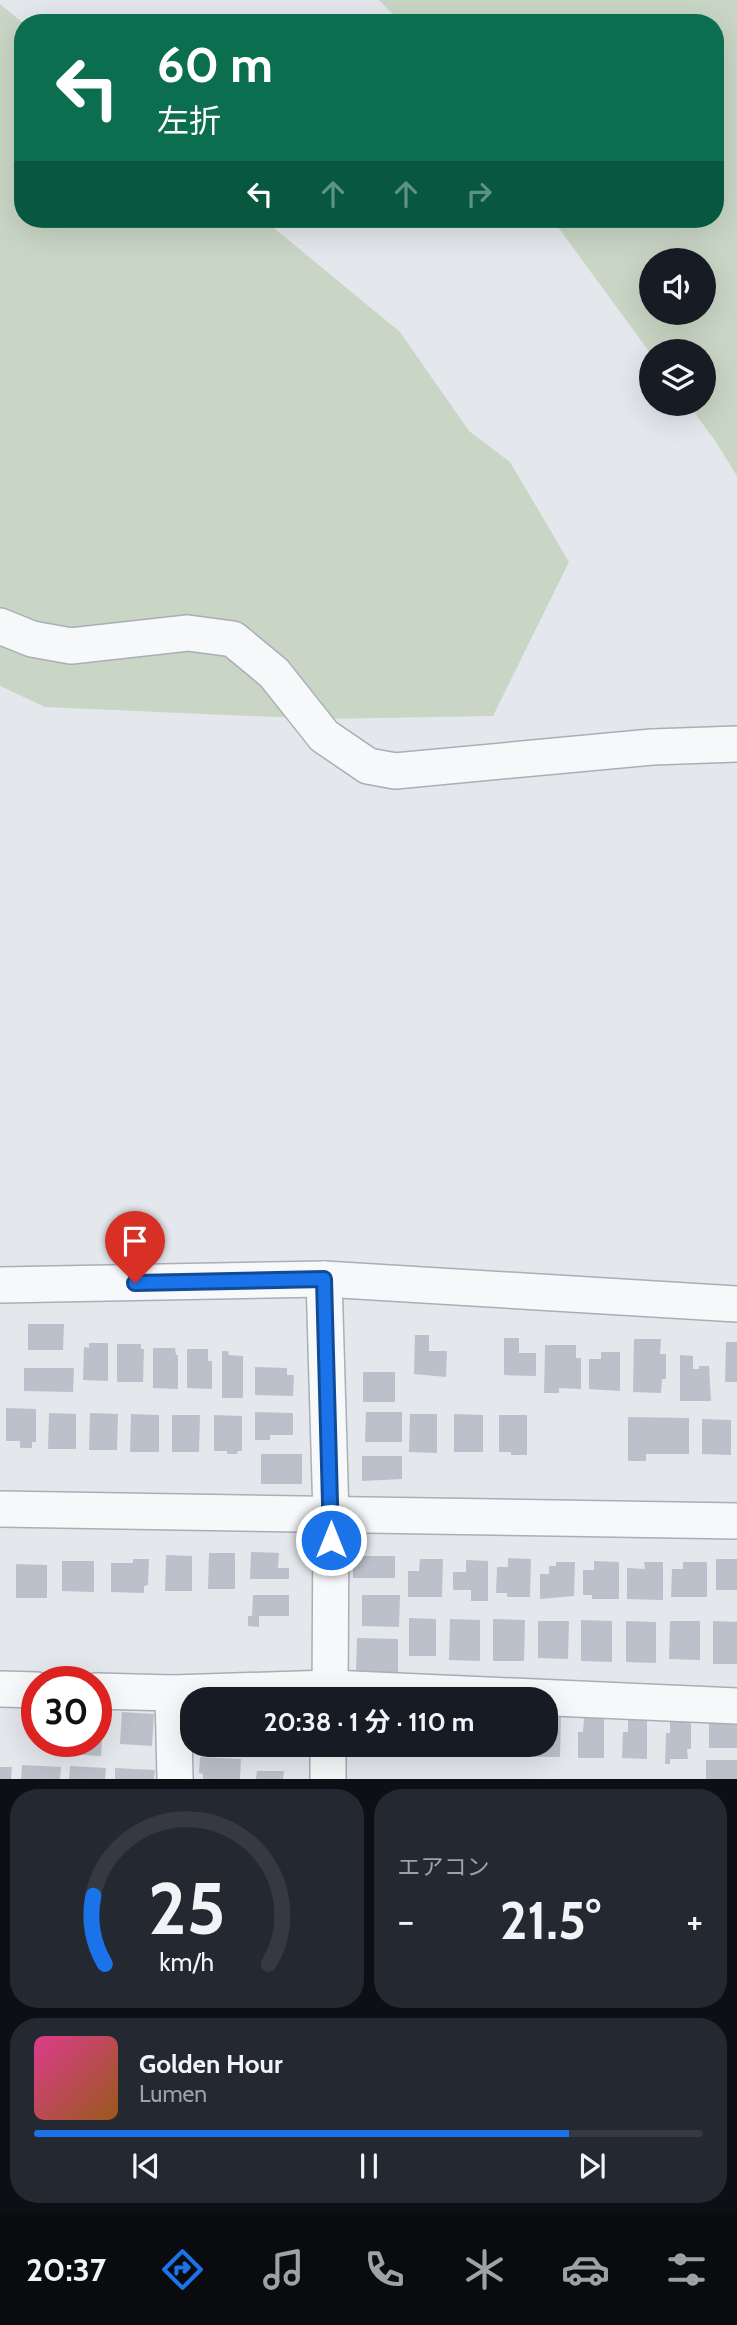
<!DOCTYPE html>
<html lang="ja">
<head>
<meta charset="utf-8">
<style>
	:root { --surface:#171b24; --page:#242831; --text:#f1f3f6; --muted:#9ea1a6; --line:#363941; --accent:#1a73e8 }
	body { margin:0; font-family:Cabin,"Noto Sans JP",sans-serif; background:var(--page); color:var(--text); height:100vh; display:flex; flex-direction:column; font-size:26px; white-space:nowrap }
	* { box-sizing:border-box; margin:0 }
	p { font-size:23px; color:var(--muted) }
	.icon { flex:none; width:38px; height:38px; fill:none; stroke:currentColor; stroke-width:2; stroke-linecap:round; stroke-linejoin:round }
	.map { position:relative; height:1779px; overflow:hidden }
	.side { display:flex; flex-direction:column; gap:10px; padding:10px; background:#0d0f14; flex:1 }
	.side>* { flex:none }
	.top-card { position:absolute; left:14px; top:14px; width:710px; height:214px; border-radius:28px; box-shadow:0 7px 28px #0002; background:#0b6e4f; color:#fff; overflow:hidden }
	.controls { position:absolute; left:639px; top:248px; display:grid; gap:14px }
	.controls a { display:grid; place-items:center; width:77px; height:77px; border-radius:50%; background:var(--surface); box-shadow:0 7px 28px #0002; font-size:35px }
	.speed { position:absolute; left:21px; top:1666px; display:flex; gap:14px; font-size:35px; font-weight:700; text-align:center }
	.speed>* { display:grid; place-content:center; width:91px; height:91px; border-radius:50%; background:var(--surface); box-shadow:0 7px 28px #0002; line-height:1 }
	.speed .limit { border:10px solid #d22; background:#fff; color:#111 }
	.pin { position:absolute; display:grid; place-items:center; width:60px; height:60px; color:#fff; margin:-72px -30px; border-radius:50% 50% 50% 0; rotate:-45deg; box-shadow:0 0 7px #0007 }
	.pin .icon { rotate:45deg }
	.me { position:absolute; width:77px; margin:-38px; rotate:0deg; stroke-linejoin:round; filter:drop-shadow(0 0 5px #0008) }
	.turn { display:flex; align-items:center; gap:24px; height:147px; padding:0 28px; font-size:32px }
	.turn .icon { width:91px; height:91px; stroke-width:2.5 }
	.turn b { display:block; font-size:49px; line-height:60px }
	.lanes { display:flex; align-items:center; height:66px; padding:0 28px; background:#0003; justify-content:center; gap:35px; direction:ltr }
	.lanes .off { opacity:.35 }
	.big { font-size:52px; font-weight:700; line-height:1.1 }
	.side .widget { flex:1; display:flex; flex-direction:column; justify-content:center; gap:10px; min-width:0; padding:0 24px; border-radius:28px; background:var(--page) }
	.side .dial { align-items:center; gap:0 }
	.dial svg { height:182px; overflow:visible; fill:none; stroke:var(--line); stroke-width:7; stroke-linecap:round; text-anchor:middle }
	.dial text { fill:var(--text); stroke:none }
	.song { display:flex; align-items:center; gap:21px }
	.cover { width:84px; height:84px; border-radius:10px; background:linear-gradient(135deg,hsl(330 70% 55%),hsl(30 70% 35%)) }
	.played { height:7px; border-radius:4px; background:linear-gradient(90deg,var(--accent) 80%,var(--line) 80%) }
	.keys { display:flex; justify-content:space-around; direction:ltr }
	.heat { display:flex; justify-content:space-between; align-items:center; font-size:38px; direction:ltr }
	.side .tiles { flex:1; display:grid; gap:10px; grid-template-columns:1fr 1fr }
	.widget:last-child { grid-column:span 2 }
	.trip { position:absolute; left:180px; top:1687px; width:378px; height:70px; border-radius:28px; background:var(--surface); box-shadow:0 7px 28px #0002; font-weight:700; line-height:70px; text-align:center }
	.tab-bar { display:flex; height:112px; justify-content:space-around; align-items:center; background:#090b0e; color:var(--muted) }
	.tab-bar .icon { width:49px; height:49px }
	.tab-bar .on { color:var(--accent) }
	.tab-bar b { font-size:32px; color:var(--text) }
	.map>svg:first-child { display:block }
	.green { fill:#c9d6c5; fill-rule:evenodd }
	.building { fill:#bbc0ca }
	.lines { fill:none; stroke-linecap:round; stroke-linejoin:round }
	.minor-casing { stroke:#a9aeb7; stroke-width:38 }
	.minor { stroke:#f7f8fa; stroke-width:35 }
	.route-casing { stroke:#114b97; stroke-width:18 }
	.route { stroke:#1a73e8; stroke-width:12 }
</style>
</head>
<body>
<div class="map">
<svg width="737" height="1779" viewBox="0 0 737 1779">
	<rect width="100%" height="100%" fill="#e4e7ec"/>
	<g class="green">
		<path d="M379 0H737V476L716 442 688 404H704V352H651V354L552 219H716V23H401ZM651 261H704V313H651Z"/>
		<polygon points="0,4 23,23 23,219 263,219 400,332 469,431 510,462 569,562 493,716 322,719 45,707 0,686"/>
	</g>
	<g class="building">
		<polygon points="28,1324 64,1324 63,1350 28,1350"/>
		<polygon points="415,1335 429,1335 429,1351 447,1351 446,1377 414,1374"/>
		<polygon points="504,1338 519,1338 519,1353 536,1353 536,1376 504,1375"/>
		<polygon points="634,1339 661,1339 660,1354 666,1354 666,1379 662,1379 661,1393 633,1392"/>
		<polygon points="726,1342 737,1342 737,1382 725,1382"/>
		<polygon points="89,1343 108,1343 108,1381 83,1380 84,1347 89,1348"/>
		<polygon points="117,1344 141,1344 141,1349 144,1349 143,1382 117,1382"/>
		<polygon points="545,1345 576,1345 576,1358 581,1358 581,1389 559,1388 559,1393 544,1393"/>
		<polygon points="153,1348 175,1348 176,1355 178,1355 178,1389 153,1388"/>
		<polygon points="187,1349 208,1349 208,1361 212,1361 212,1389 187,1388"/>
		<polygon points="222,1351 228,1351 229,1355 243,1356 243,1398 222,1398"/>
		<polygon points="601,1352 620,1352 620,1391 589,1389 589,1359 601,1359"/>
		<polygon points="680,1355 693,1356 693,1369 699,1369 699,1366 709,1366 711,1401 680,1401"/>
		<polygon points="255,1367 287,1368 287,1375 294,1375 293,1396 255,1395"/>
		<polygon points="24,1368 74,1368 73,1392 24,1391"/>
		<rect x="363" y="1372" width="32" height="30"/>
		<polygon points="6,1408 36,1409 36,1442 32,1442 32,1448 20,1448 20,1441 6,1441"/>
		<polygon points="255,1412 293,1413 293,1435 270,1435 270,1440 255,1440"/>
		<polygon points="366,1412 402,1412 402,1442 365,1442"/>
		<polygon points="49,1413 76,1414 76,1449 48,1449"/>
		<polygon points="90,1413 118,1414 117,1450 89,1450"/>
		<polygon points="131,1414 159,1415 159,1452 130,1452"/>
		<polygon points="410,1414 437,1414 437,1453 409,1452"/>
		<polygon points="454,1414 483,1415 483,1452 454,1452"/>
		<polygon points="172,1415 200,1415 199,1452 172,1452"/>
		<polygon points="214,1415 242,1416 242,1451 238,1451 237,1454 227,1454 227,1451 214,1451"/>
		<polygon points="499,1415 527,1415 527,1455 511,1455 511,1452 499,1452"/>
		<polygon points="628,1417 689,1418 689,1454 646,1454 646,1461 628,1461"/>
		<polygon points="702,1419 731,1420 731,1455 702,1454"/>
		<rect x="261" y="1454" width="41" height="30"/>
		<polygon points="362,1456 402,1456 402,1479 362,1481"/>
		<polygon points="251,1552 279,1553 278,1568 289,1568 289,1579 250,1579"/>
		<polygon points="209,1553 235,1553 235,1589 208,1589"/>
		<polygon points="166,1555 192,1556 192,1591 165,1591"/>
		<rect x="353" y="1556" width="42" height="22"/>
		<polygon points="508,1558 531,1559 530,1597 507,1597 507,1593 496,1593 497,1567 508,1567"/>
		<polygon points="133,1559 149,1559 148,1585 144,1586 144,1593 111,1592 111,1563 133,1563"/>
		<polygon points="420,1559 443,1559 442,1597 408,1597 408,1571 419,1571"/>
		<rect x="716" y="1559" width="21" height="31"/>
		<polygon points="466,1560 488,1561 488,1601 471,1601 471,1590 453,1590 453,1572 466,1572"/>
		<polygon points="62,1561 94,1561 94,1592 62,1591"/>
		<polygon points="594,1561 619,1562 619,1599 592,1599 592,1595 583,1595 583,1570 594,1570"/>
		<polygon points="556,1562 575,1562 574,1596 540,1599 540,1574 549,1574 549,1566 556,1566"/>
		<polygon points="644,1562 663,1562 663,1600 627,1599 627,1568 645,1569"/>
		<polygon points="683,1562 707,1562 707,1597 671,1597 672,1569 683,1569"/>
		<polygon points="16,1564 47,1565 47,1598 16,1598"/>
		<polygon points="253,1595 289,1595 289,1616 259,1616 259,1627 248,1626 248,1616 252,1616"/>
		<polygon points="362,1595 400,1595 399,1627 362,1626"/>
		<polygon points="409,1618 436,1619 436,1656 409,1656"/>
		<polygon points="450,1619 480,1620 480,1661 449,1660"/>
		<polygon points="493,1619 525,1620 524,1661 493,1661"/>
		<polygon points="581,1620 612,1621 612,1662 581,1661"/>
		<polygon points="538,1621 569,1621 568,1659 538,1658"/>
		<polygon points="626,1621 656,1622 656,1663 626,1662"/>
		<polygon points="670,1621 700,1621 700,1660 669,1659"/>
		<polygon points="713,1621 737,1622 737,1664 713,1664"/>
		<polygon points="357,1638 398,1639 398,1673 356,1673"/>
		<polygon points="122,1712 154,1714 152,1746 120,1744"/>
		<polygon points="628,1716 647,1717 647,1759 622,1758 623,1732 628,1732"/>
		<polygon points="546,1717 561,1717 560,1757 534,1757 535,1745 546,1745"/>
		<polygon points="584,1718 604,1718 604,1758 578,1758 578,1732 583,1732"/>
		<polygon points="709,1718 737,1723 737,1748 709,1748"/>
		<polygon points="96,1720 103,1721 101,1756 66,1754 67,1741 96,1741"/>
		<polygon points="670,1722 691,1722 691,1749 687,1749 688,1759 670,1759 670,1764 665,1764 666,1733 670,1733"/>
		<polygon points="255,1745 292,1745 292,1756 255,1755"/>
		<rect x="482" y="1745" width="34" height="11"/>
		<polygon points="200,1757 241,1759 240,1779 203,1779 203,1774 199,1773"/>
		<rect x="706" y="1760" width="31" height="19"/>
		<polygon points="22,1765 61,1767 60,1779 21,1779"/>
		<polygon points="70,1766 106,1768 105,1779 69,1779"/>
		<polygon points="0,1767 12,1767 11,1779 0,1779"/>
		<polygon points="115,1768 155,1770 154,1779 115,1779"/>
		<polygon points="257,1771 284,1771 283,1779 256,1779"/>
	</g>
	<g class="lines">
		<defs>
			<g id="minor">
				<polyline points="0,626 32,639 71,646 188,633 233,639 274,673 324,736 368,766 395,771 652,747 737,744"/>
				<polyline points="324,1279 331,1515 330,1699"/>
				<polyline points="0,1285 324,1279 737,1304"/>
				<polyline points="0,1509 737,1521"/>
				<polyline points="0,1689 37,1690"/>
				<polyline points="96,1691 173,1693 330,1688 737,1706"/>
				<polyline points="173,1693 175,1779"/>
				<polyline points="328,1779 328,1745"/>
			</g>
		</defs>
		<use href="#minor" class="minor-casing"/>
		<use href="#minor" class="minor"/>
	</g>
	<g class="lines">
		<defs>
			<polyline id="route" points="135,1283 324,1279 331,1540"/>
		</defs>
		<use href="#route" class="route-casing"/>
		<use href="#route" class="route"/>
	</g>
</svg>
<div class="controls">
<a><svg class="icon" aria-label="sound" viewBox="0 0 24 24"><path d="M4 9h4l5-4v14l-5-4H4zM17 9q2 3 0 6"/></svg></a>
<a><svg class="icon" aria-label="layers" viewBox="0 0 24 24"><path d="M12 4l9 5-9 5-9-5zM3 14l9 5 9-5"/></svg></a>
</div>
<div class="speed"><div class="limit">30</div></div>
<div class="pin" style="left:135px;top:1283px;background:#d93025"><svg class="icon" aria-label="arrive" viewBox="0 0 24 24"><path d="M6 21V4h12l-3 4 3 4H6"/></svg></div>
<svg class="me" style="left:331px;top:1540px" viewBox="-20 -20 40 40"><circle r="17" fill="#1a73e8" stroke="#fff" stroke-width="3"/><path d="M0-11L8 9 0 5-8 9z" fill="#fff"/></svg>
<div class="trip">20:38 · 1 分 · 110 m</div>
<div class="top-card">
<div class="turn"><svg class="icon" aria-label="left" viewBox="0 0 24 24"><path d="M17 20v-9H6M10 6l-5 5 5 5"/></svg><div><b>60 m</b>左折</div></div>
<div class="lanes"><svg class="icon" aria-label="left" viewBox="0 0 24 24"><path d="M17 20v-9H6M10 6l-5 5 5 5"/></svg><svg class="icon off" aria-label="ahead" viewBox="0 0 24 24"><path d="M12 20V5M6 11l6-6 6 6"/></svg><svg class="icon off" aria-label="ahead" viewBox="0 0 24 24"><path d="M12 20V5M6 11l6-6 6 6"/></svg><svg class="icon off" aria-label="right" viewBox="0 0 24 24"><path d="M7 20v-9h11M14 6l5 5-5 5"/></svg></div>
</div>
</div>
<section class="side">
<div class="tiles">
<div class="widget dial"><svg viewBox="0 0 100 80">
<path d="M14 69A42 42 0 1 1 86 69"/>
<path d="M14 69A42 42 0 0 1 9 39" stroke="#1a73e8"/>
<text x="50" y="56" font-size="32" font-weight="700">25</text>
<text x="50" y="72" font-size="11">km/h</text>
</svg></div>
<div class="widget"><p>エアコン</p>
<div class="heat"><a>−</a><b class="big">21.5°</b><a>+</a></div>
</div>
<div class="widget">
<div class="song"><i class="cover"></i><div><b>Golden Hour</b><p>Lumen</p></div></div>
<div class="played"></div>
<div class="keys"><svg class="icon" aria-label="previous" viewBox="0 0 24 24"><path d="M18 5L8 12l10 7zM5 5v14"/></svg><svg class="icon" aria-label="pause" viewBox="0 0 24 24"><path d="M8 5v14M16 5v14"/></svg><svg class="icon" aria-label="next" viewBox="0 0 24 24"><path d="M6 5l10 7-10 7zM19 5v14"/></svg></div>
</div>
</div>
</section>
<nav class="tab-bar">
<b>20:37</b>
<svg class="icon on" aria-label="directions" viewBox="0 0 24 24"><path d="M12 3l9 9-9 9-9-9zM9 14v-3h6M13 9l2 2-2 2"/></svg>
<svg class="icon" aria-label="music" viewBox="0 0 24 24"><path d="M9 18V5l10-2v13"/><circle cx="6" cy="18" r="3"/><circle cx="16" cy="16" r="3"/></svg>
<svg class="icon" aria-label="phone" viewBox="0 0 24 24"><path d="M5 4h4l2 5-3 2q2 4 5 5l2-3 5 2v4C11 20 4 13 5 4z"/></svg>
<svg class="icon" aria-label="climate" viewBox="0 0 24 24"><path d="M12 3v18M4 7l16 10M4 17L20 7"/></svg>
<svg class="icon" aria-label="car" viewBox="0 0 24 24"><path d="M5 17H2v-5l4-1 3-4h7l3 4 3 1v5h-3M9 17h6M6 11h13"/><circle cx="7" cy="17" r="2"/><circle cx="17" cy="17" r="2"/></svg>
<svg class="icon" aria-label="filters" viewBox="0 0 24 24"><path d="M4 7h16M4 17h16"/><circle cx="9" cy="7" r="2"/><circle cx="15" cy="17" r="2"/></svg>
</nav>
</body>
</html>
